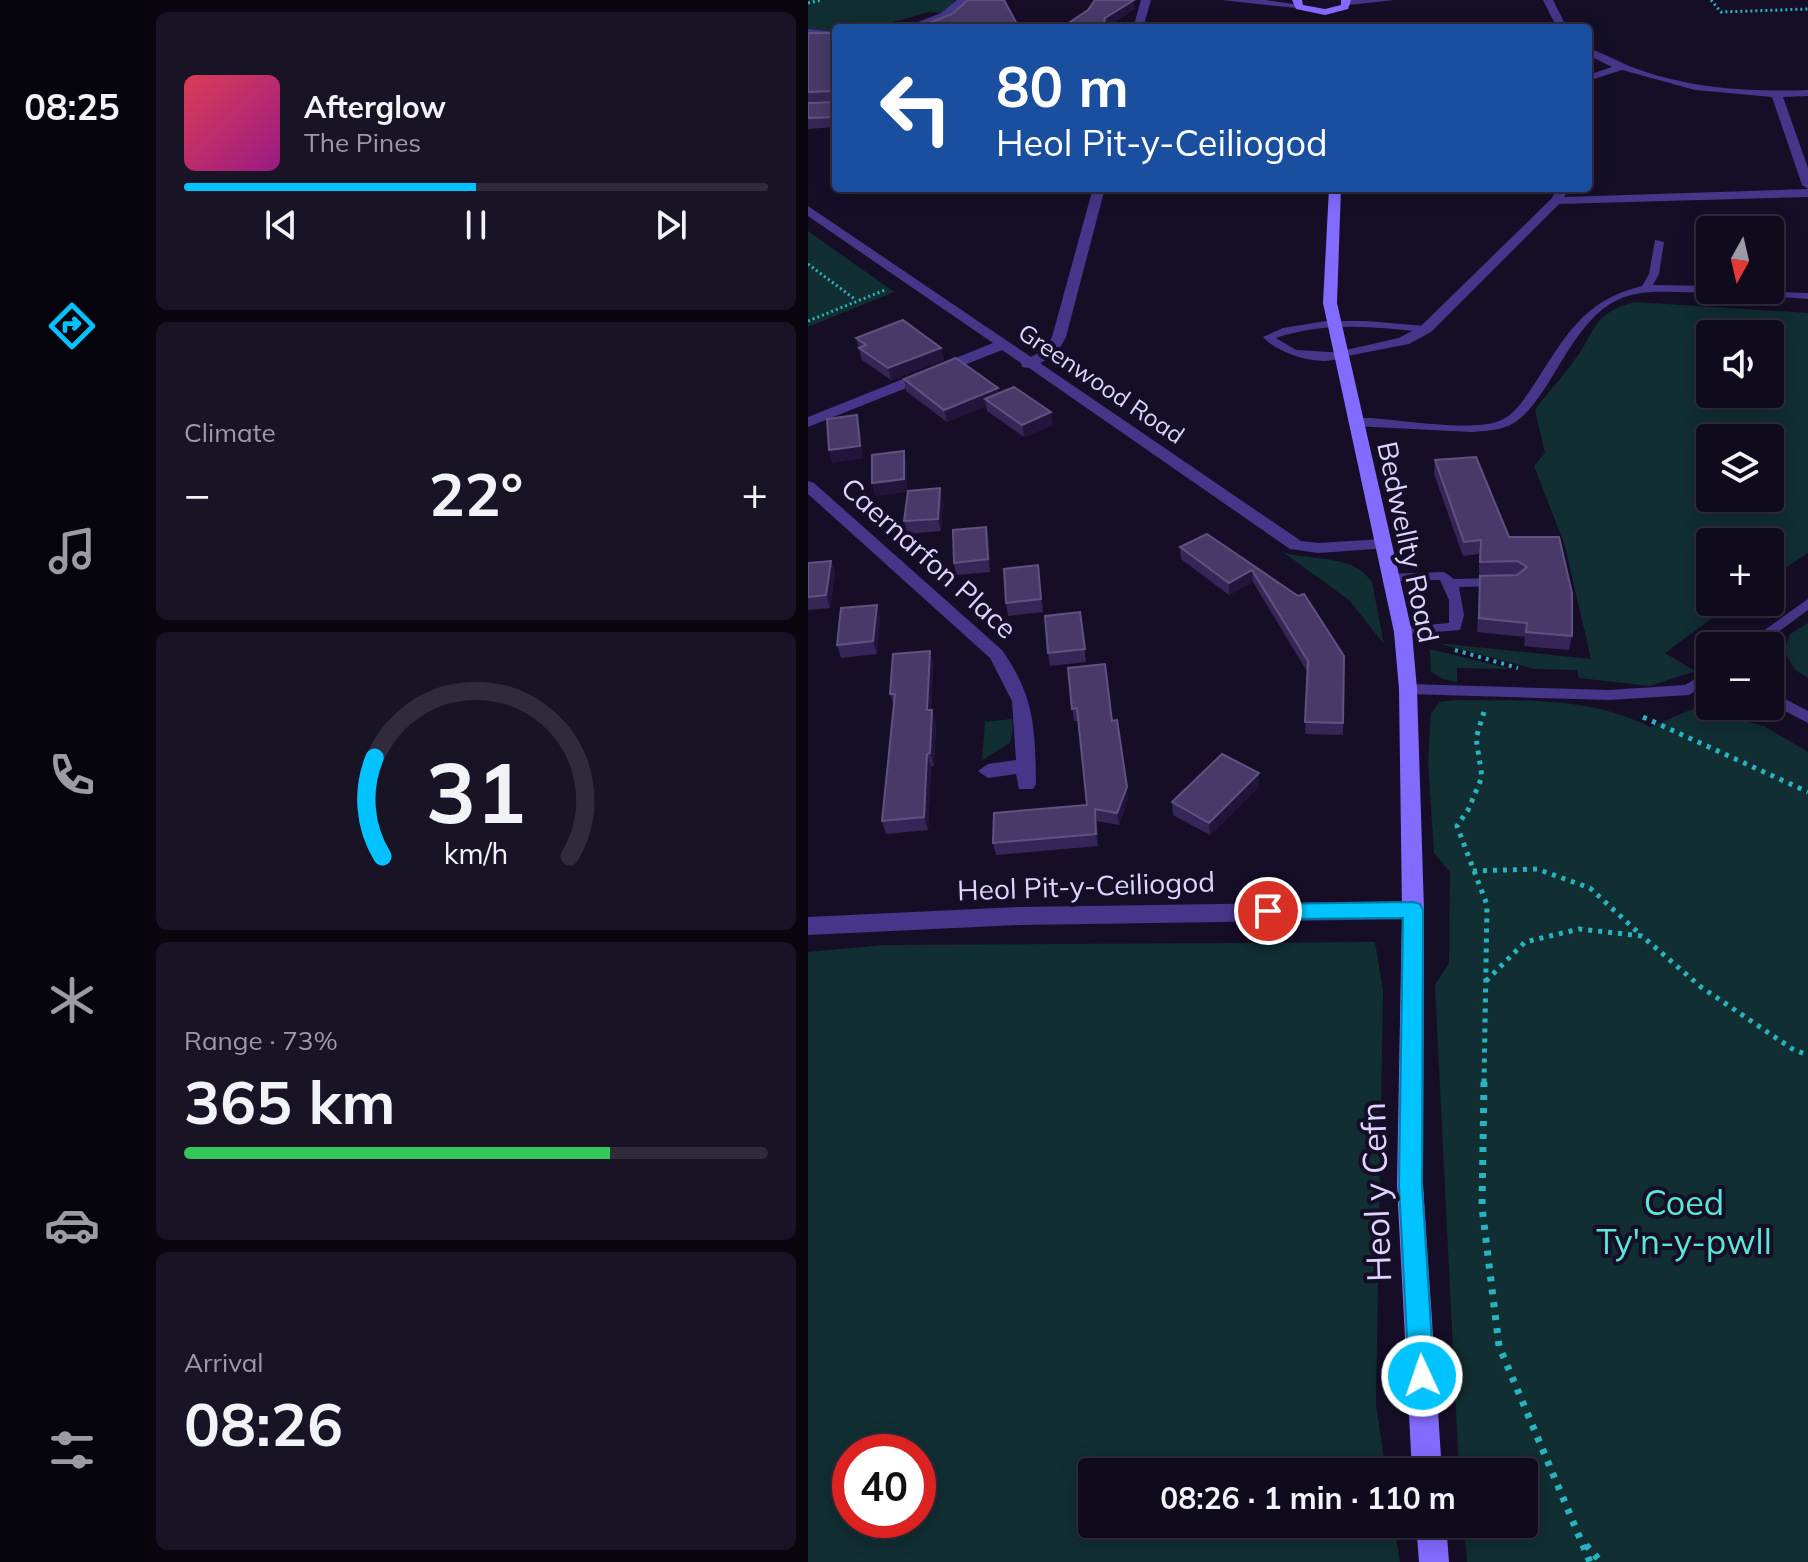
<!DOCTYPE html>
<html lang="en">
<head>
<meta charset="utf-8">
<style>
	:root { --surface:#100a1d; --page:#191326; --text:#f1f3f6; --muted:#9c9aa4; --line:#302b3b; --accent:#00c3ff }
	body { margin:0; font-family:Mulish,sans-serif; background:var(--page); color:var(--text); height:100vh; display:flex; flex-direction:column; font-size:30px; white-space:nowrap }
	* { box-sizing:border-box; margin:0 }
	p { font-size:26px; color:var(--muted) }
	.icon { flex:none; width:44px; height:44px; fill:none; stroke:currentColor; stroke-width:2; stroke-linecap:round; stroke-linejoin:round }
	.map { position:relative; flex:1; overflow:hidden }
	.details { display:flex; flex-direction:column; gap:12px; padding:12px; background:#090610; width:664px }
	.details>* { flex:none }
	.guide { position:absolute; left:24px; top:24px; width:760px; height:168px; border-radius:8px; box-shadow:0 4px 20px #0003,0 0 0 2px var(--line); background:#1a4fa0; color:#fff; overflow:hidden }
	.needle { width:52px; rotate:188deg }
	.controls { position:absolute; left:888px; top:216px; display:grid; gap:16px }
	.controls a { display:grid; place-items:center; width:88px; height:88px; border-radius:8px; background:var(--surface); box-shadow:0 4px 20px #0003,0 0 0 2px var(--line); font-size:40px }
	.speed { position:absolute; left:24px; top:1434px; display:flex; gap:16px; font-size:40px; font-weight:700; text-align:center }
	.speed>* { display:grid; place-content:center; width:104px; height:104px; border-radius:50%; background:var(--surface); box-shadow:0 4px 20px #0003,0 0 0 2px var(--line); line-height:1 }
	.speed .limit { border:12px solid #d22; background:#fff; color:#111 }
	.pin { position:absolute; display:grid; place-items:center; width:68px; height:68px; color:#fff; margin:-34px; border:4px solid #fff; border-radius:50%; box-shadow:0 2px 8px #0007 }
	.me { position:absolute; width:88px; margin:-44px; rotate:357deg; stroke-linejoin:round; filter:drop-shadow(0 0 6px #0008) }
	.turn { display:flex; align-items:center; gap:28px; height:168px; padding:0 32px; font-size:36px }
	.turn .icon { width:104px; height:104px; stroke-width:2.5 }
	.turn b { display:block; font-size:56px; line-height:68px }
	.big { font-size:60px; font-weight:700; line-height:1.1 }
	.details .widget { flex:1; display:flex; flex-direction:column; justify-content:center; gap:12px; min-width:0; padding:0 28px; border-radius:12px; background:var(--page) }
	.details .dial { align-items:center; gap:0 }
	.dial svg { height:208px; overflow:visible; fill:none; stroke:var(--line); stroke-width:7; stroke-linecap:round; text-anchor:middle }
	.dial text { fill:var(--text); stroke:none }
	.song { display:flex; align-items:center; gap:24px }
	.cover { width:96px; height:96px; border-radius:12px; background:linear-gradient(135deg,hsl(350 70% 55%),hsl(310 70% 35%)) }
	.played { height:8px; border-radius:4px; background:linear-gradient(90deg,var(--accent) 50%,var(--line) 50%) }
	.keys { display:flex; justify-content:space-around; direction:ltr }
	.heat { display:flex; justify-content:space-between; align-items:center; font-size:44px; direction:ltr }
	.charge { height:12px; border-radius:6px; background:linear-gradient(90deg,#34c759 73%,var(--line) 0) }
	.trip { position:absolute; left:270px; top:1458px; width:460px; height:80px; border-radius:8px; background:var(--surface); box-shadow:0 4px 20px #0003,0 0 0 2px var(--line); font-weight:700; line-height:80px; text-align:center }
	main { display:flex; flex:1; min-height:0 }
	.tab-bar { display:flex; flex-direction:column; width:144px; justify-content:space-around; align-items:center; background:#06040c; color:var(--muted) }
	.tab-bar .icon { width:56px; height:56px }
	.tab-bar .current { color:var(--accent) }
	.tab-bar b { font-size:36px; color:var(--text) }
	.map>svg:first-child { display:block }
	.green { fill:#112e32; fill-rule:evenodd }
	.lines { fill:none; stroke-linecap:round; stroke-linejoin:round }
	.path-far3 { stroke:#28b4bf; stroke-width:3; stroke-dasharray:2 3; stroke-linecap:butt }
	.path-far2 { stroke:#28b4bf; stroke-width:4; stroke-dasharray:3 5; stroke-linecap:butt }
	.path-far1 { stroke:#28b4bf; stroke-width:5; stroke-dasharray:4 6; stroke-linecap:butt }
	.path { stroke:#28b4bf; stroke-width:7; stroke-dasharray:5 8; stroke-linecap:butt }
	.lane { fill:#453689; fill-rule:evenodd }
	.street { fill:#453689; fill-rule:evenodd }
	.secondary { fill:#836bff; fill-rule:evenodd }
	.wall { fill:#362657 }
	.shaded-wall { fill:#21153c }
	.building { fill:#483969; stroke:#605180; stroke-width:2 }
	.route { fill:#00c3ff; stroke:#007fa6; stroke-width:2 }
	.labels { text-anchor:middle; stroke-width:8; stroke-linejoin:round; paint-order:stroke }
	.far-street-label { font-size:24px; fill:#dfd4ff; stroke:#160e27 }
	.street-label { font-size:28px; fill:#dfd4ff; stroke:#160e27 }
	.near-street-label { font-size:34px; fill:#dfd4ff; stroke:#160e27 }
	.near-park-label { font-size:34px; fill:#59e7d6; stroke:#160e27 }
</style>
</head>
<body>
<main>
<nav class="tab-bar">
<b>08:25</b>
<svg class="icon current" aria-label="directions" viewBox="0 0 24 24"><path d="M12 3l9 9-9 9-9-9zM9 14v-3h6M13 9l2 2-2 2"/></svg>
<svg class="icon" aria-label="music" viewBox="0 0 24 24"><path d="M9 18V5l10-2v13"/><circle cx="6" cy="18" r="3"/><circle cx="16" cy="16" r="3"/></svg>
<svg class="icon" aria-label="phone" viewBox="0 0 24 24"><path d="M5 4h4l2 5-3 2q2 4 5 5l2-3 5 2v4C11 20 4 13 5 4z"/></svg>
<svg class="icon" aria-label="climate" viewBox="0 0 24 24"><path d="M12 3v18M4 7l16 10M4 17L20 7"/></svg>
<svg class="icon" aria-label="car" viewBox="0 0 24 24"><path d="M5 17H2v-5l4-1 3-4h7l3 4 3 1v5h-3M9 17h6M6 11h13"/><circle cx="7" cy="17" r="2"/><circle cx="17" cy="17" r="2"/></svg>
<svg class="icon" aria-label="filters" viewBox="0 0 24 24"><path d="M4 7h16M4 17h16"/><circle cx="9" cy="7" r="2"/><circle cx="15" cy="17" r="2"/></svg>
</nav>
<section class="details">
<div class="widget">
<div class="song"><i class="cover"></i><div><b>Afterglow</b><p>The Pines</p></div></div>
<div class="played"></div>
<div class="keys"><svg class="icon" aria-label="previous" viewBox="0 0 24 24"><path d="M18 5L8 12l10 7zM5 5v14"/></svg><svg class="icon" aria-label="pause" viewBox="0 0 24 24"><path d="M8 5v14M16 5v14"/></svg><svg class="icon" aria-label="next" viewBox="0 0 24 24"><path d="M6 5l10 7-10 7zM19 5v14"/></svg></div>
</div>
<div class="widget"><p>Climate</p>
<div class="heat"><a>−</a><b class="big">22°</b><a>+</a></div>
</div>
<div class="widget dial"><svg viewBox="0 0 100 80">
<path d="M14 69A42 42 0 1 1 86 69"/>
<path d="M14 69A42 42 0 0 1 11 31" stroke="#00c3ff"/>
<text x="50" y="56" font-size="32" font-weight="700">31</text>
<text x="50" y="72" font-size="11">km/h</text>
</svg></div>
<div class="widget"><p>Range · 73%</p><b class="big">365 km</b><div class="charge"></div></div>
<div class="widget"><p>Arrival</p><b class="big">08:26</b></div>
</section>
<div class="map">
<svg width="1000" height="1562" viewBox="0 0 1000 1562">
	<rect width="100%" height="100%" fill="#160e27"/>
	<g class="green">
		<polygon points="0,0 148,0 135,13 121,12 63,28 28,28 28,32 0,29"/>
		<polygon points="0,231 82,289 86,292 0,327"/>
		<path d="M826 302 1000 313V553L962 578V542H902V602H926L857 653 887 671 842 686 771 678 769 670 726 669 629 643 783 659 757 546 726 466 737 453 727 410C739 393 754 378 766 361 789 330 783 314 826 302ZM962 334V394H902V334ZM962 438V498H902V438Z"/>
		<path d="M475 552C506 562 544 553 564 582L576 644 541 600Z"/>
		<polygon points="1000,623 1000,678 987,670 976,652 982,634"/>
		<polygon points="622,649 703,669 649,668 649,682 635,679 623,672"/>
		<path d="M647 700C716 701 779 696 842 727L887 708 956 726 1000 752V1562H659L656 1524H716V1472H651L627 985 641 963 642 872 626 853 620 762 623 713 632 702Z"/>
		<polygon points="204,719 205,729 202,743 174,760 177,722"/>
		<path d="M567 942 575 991 568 1405 578 1472H284V1524H586L592 1562H0V952L76 945ZM110 1452V1520H42V1452Z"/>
	</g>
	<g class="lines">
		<g class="path-far3">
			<polyline points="903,0 913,12 1000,9"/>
			<polyline points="0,3 14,0"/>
			<polyline points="0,264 48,300"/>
			<polyline points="0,321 77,290"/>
		</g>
		<g class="path-far2">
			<polyline points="647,650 710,668"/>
			<polyline points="930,706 936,709"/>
		</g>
		<g class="path-far1">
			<polyline points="932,707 952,717"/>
			<polyline points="676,712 668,738 674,777 660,810 649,826 679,905 676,1084"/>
			<polyline points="835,717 1000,792"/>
			<polyline points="665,871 729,869 782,888 834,936"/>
			<polyline points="678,981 717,942 771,929 834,936 893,987 986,1050 1000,1055"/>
		</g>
		<g class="path">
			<polyline points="676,1082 674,1207 691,1346 782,1562"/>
			<polyline points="778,1545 793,1562"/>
		</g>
		<g class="lane">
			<path d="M847 240 856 242 851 274 845 285 902 286V290L906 291C870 296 835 284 802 304 758 331 738 410 700 426 688 431 675 431 663 432L546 426 540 422 546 418H562C594 420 663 432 691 421 706 416 716 399 725 386 756 339 774 300 834 286L841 274Z"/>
			<polygon points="914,290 1000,293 1000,299 919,293"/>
			<path d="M518 321H558L618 326 623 329 618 332C568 327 517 321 468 338L488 350 538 353 540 355C518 369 472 356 455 337L475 328Z"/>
			<polygon points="636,572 646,579 692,578 699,582 692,586 651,587 656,615 652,630 590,635 588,632 595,627 641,623 641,600 632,580 584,581 577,577 579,574"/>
			<polygon points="1000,599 1000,610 951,646 934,646"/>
			<polygon points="902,670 902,682 881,695 801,700 600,694 593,689 600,684 801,690 877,685"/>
			<polygon points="962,691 1000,711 1000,723 962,703"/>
		</g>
		<g class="street">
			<path d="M149 0H159C143 20 120 28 95 28L133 13Z"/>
			<polygon points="333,0 343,0 335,28 325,28"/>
			<polygon points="414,0 457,0 493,5 488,8"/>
			<polygon points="537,0 586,0 540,5"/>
			<polygon points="735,0 745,0 759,28 749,28"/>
			<polygon points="0,29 28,32 28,38 0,35"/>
			<path d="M780 48C798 54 814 64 832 70 886 89 944 92 1000 90V96L975 97 1000 168V189L994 185 964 97 887 90 814 70 780 81V75L804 67 780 55Z"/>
			<polygon points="285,188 297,188 258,337 248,355 232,363 493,541 510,543 575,539 581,540 583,544 581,548 510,553 482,549 221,368 214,367 213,363 194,350 0,427 0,417 185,343 0,216 0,206 223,357 237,349 244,337"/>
			<polygon points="750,188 762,188 756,197 1000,189 1000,197 751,204 623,332 601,344 529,358 529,352 591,338 613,326 743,199"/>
			<path d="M0 481 6 483 194 650C227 697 227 729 228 784L225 789H211L208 774 180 778 170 771 180 764 208 760 204 701 182 658 0 494Z"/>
			<polygon points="605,901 613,904 616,910 613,916 605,919 212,925 0,935 0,917 212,907"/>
		</g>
		<g class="secondary">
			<polygon points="484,0 494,0 495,5 517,9 533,5 533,0 543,0 540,9 517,15 488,9"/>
			<polygon points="521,188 533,188 529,303 604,632 609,689 616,910 615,1185 634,1472 604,1472 589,1185 594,910 591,689 586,632 515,303"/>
			<polygon points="608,1524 638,1524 641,1562 611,1562"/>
		</g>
	</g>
	<g class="wall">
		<polygon points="0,33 28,33 28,127 0,129 0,103 28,101 0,102"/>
		<polygon points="48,338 136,360 83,380 54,360"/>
		<polygon points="96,379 190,388 190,393 245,425 216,437 179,411 178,406 139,422 98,391"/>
		<polygon points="627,460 701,537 764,636 761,650 716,646 717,637 669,632 672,576 671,576 671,554 655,556 626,474"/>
		<polygon points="135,501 133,531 99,534 96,521"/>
		<polygon points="178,527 181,539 182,572 148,575 146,563"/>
		<polygon points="399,534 490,596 536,656 535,735 497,734 500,673 445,582 421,595 373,559 372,547"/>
		<polygon points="23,561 27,573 22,608 0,610 0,563"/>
		<polygon points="230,565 235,612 200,616 198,603"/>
		<polygon points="69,605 72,618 69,654 33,658 29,645"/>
		<polygon points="272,612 278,662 242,666 240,653"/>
		<polygon points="122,651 125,664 123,710 128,723 126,766 123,766 120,830 78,834 74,821 86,707 82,694"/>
		<polygon points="260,668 304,721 320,799 311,825 289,821 290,846 188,855 185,843 279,805 270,721 266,721"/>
		<polygon points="451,773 451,786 402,835 365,815 364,802"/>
	</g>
	<g class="shaded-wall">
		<polygon points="326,0 327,9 298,28 295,28 297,18"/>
		<polygon points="133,348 136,360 83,380 80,368"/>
		<polygon points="190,388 192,400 177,399 178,406 139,422 136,410"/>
		<polygon points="243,412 245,425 216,437 214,425"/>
		<polygon points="49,415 52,427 55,458 24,463 21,450"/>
		<polygon points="96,451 99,464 99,492 67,496 64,483"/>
		<polygon points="132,488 135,501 133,531 130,519"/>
		<polygon points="178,527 181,539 182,572 180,559"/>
		<polygon points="23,561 27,573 22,608 18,595"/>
		<polygon points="230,565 232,577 235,612 233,599"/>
		<polygon points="444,570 445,582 421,595 421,583"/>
		<polygon points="69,605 72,618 69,654 65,641"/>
		<polygon points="122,651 125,664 123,723 119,710"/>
		<polygon points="124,710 128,723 126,766 122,753"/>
		<polygon points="119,754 123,766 120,830 116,817"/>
		<polygon points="451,773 451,786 402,835 401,823"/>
		<polygon points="319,787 320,799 311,825 309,813"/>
		<polygon points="287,809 289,821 290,846 288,834"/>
	</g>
	<g class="building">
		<polygon points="160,0 196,0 210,26 217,28 99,28 119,24 144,14"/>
		<polygon points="287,0 326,0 297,18 295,28 253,28 280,10"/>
		<polygon points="0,33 28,33 28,93 26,91 0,92"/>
		<polygon points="28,99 28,117 0,118 0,103 28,102"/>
		<polygon points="95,320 133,348 80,368 51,348 58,345 48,338"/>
		<polygon points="148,358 190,388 136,410 96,379"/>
		<polygon points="206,387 243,412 214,425 177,399"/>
		<polygon points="49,415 52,446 21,450 19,419"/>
		<polygon points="96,451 96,479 64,483 64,455"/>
		<polygon points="668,457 701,537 751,537 764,593 764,636 718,632 719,623 671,618 672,576 709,575 719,567 709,561 672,562 673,540 656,542 627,460"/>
		<polygon points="132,488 130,519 96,521 100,491"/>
		<polygon points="178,527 180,559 146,563 145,530"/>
		<polygon points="399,534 490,596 496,594 536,656 535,723 497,722 500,661 444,570 421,583 372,547"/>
		<polygon points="23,561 18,595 0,597 0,563"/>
		<polygon points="230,565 233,599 198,603 196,569"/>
		<polygon points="69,605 65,641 29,645 33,608"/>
		<polygon points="272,612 277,649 240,653 237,616"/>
		<polygon points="122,651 119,710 124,710 122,753 119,754 116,817 74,821 87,694 82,694 85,654"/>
		<polygon points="297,664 304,721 309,720 319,787 309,813 287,809 288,834 185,843 186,813 279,805 269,708 264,709 260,668"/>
		<polygon points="414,754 451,773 401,823 364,802"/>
	</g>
	<polygon class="route" points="605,902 612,904 615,910 614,1185 626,1376 623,1385 614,1389 605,1385 601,1376 591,1185 595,918 460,919 453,917 450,911 453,906 460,904"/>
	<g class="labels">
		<g class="far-street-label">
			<text transform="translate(293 384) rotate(34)" y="8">Greenwood Road</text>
		</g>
		<g class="street-label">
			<text transform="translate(600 542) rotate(78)" y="10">Bedwellty Road</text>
			<text transform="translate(121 558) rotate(42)" y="10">Caernarfon Place</text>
			<text transform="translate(278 886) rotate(-2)" y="10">Heol Pit-y-Ceiliogod</text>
		</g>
		<g class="near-street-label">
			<text transform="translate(568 1192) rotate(-92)" y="12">Heol y Cefn</text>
		</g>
		<g class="near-park-label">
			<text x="876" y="1215">Coed<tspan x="876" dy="39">Ty'n-y-pwll</tspan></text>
		</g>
	</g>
</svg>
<div class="controls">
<a><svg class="needle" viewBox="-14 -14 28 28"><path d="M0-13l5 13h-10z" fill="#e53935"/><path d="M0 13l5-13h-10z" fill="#9c9aa4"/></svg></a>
<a><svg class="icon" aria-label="sound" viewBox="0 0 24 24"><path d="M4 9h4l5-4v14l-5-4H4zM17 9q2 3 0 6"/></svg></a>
<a><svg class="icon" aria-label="layers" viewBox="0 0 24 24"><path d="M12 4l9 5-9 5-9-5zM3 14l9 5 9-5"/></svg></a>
<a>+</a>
<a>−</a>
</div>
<div class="speed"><div class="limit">40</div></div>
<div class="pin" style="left:460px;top:911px;background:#d93025"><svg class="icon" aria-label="arrive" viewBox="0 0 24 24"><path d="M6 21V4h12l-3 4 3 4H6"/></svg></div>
<svg class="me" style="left:614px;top:1376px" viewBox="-20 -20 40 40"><circle r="17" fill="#00c3ff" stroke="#fff" stroke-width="3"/><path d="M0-11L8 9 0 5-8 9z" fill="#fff"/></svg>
<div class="trip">08:26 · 1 min · 110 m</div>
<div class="guide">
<div class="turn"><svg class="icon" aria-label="left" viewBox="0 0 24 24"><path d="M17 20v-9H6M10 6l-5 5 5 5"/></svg><div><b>80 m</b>Heol Pit-y-Ceiliogod</div></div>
</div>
</div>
</main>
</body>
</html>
